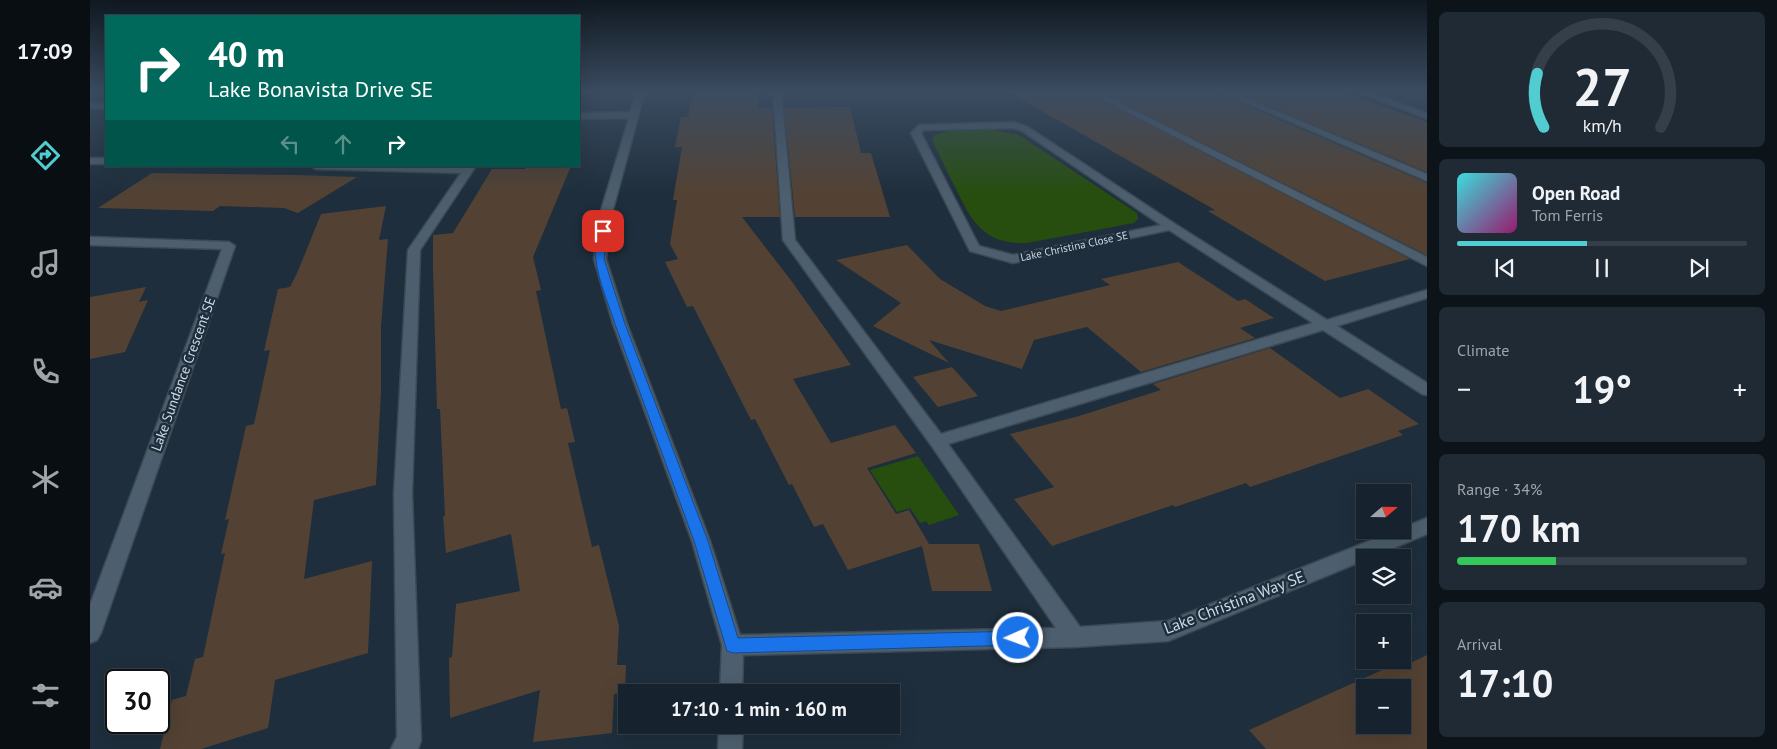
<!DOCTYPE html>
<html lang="en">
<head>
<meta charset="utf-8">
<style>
	:root { --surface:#16222d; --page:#1f2a35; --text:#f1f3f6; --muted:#9ea4aa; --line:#353f49; --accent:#51ccd1 }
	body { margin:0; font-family:"PT Sans",sans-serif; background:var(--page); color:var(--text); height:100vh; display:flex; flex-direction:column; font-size:19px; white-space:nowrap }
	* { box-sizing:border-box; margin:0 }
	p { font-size:16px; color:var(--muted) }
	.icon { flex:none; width:28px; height:28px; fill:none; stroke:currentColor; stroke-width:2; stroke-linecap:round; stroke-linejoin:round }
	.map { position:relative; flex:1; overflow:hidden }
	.details { display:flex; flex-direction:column; gap:12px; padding:12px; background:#0c1319; width:350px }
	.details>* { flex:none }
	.hud { position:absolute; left:15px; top:15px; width:475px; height:152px; border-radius:0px; box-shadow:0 5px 20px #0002,0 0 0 1px var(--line); background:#00695c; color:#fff; overflow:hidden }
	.needle { width:32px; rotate:70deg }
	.fabs { position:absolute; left:1266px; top:484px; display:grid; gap:10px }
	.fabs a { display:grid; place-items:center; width:55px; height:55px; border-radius:0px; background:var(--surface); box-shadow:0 5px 20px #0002,0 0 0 1px var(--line); font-size:25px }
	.speed { position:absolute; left:15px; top:669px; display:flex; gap:10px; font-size:25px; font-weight:700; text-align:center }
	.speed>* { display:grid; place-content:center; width:65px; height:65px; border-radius:50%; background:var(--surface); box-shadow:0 5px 20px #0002,0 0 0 1px var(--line); line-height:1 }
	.speed .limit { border:2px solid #111; border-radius:8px; background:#fff; color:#111 }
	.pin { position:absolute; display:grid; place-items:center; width:42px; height:42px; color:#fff; margin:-21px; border-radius:10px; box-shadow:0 2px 8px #0006 }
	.me { position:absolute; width:55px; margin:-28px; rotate:268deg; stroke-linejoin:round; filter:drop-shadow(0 0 4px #0008) }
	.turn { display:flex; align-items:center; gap:18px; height:105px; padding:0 20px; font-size:22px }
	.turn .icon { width:65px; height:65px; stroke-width:2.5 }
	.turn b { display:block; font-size:35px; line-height:42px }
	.lanes { display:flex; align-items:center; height:48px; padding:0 20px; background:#0003; justify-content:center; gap:25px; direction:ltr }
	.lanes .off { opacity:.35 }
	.big { font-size:38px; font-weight:700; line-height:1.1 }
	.details .tile { flex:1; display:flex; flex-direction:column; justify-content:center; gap:8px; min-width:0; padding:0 18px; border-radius:8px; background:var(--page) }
	.details .dial { align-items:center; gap:0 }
	.dial svg { height:130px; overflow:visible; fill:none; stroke:var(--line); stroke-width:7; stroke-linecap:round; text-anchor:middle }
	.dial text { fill:var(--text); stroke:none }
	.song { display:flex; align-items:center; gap:15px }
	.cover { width:60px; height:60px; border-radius:8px; background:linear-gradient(135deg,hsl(180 70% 55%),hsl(320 70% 35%)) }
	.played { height:5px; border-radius:2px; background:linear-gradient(90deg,var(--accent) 45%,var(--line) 45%) }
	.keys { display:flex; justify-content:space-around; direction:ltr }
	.heat { display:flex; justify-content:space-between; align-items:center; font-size:28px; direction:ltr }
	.charge { height:8px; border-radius:4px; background:linear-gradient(90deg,#34c759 34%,var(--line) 0) }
	.trip { position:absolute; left:528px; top:684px; width:282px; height:50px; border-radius:0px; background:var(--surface); box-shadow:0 5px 20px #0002,0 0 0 1px var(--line); font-weight:700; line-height:50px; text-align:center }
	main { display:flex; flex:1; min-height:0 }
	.tab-bar { display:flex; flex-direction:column; width:90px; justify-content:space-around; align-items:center; background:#090e12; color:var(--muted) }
	.tab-bar .icon { width:35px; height:35px }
	.tab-bar .current { color:var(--accent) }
	.tab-bar b { font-size:22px; color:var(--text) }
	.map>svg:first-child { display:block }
	.green { fill:#274e0e }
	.building { fill:#534233; fill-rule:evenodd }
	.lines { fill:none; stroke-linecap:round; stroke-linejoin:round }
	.minor-casing { stroke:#3b4954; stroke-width:3 }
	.minor { fill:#4d5f6e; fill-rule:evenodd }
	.route { fill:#1a73e8; stroke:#114b97 }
	.labels { text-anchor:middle; stroke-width:5; stroke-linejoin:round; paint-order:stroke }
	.far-street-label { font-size:11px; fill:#d0dae3; stroke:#1e2e3c }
	.street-label { font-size:14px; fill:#d0dae3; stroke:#1e2e3c }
	.near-street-label { font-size:16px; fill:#d0dae3; stroke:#1e2e3c }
</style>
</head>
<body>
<main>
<nav class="tab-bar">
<b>17:09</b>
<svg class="icon current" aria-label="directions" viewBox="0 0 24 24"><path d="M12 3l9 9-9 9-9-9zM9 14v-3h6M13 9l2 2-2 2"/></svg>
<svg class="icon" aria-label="music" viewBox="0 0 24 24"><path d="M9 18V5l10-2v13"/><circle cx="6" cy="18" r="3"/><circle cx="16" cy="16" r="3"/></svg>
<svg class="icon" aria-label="phone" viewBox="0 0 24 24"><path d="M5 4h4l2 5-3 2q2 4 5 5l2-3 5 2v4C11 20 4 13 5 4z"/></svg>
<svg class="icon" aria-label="climate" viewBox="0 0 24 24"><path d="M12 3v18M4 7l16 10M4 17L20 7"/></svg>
<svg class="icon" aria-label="car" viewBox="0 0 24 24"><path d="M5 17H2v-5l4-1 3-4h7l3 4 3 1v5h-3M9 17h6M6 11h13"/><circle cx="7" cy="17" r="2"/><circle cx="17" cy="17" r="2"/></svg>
<svg class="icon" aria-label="filters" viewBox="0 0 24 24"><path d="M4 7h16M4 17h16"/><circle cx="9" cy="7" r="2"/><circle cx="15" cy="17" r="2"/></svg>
</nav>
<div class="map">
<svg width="1337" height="749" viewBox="0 0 1337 749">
	<rect width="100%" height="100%" fill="#1e2e3c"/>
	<g class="green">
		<path d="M863 130H904L929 135 1047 213 1048 219 1044 223 937 243C896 245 882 223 866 189 858 173 850 157 842 140L844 135Z"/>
		<polygon points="828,456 869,515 839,525 836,521 830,523 820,508 807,512 780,470"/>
	</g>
	<g class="building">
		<polygon points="603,91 668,91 668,108 682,108 690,217 652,217 703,283 761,365 703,379 741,443 805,425 826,453 777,468 806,514 819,510 839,544 889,544 902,591 842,591 832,546 758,570 733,524 724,527 702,484 699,485 665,419 661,420 603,306 597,307 575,262 588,259 580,244 587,200 583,200 592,147 585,147 591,117 598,117"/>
		<polygon points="917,91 994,91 1320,259 1235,281 1118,211 1125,210"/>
		<polygon points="1009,91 1039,91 1045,93 1062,91 1127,91 1128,93 1337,183 1337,255"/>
		<polygon points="1143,91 1252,91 1337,122 1337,172"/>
		<polygon points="760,107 771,153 781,153 800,217 705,217 694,108"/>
		<polygon points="436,166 481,166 443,257 451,290 446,291 471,409 477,408 485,442 478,443 502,547 509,545 529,626 527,665 536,665 535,693 524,694 522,733 443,742 450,690 360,718 359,658 362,657 366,604 430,591 421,534 356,553 353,516 355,516 350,409 347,409 343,268 343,235 363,233 402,169 435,169"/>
		<polygon points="62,173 207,175 267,177 208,213 194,208 130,206 123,211 8,208"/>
		<polygon points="296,206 289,240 298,239 291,326 291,392 286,485 224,500 214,579 282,561 278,653 185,680 178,728 111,749 70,749 82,700 96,696 105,659 113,657 135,553 131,554 139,519 135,520 156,426 164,424 180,350 174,351 188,289 200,287 208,271 231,214"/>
		<polygon points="817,245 850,279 895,306 911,311 1020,285 1011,279 1088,262 1148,301 1155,299 1184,318 1150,328 1165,338 1051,372 997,327 944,340 932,369 839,340 859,363 783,326 811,303 746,260"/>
		<polygon points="56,287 49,302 58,300 35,352 0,359 0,297"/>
		<polygon points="1180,348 1250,398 1278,389 1329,424 1308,431 1313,435 1160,487 1156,483 1085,507 1083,505 962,546 924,499 964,487 920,434 989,416 1071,390 1063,384"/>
		<polygon points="862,367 888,396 848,407 823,377"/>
		<path d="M1337 655V749H1176L1159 730 1310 662 1314 666ZM1275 688H1312V725H1275Z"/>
	</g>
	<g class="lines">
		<defs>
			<g id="minor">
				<path d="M547 91H555L521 217 516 259 537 324 620 541 650 635 966 628 841 445 693 240 683 91H691L705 240 851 434 1223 323 1079 230 923 263 880 251 821 133 829 125 924 122 938 127 1085 224 1237 320 1337 290V298L1247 326 1337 383V395L1332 394 1233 330 858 444 990 627 1078 621 1307 530H1312V528L1337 518V534L1280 558H1275V560L1078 641 985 647 653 655 652 692H630L632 645 602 541 523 324 504 259 509 217 539 118 489 119V113L540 112ZM923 128 932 131 1071 225 923 255 889 246 831 133 834 130Z"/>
				<polygon points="996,91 1006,91 1337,257 1337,266"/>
				<polygon points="1129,91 1139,91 1337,174 1337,181"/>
				<polygon points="1265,91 1276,91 1337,113 1337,119"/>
				<polygon points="0,102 16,103 16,109 0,108"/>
				<rect x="0" y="158" width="16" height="6"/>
				<polygon points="221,166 386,166 330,250 322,494 331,741 328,749 301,749 307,737 304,494 318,250 371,173 226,169"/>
				<polygon points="0,237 139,242 145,246 11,633 7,640 0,643 0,605 132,249 0,245"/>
				<polygon points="629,725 653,725 652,749 628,749"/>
			</g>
		</defs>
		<use href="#minor" class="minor-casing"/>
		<use href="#minor" class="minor"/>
	</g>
	<linearGradient id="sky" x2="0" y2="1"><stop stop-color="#101921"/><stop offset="0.47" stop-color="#3b4c61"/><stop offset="1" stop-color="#3b4c61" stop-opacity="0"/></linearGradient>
	<rect width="1337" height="195" fill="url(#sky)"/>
	<path class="route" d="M510 229H516L518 231 514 259 535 324 618 541 648 638 928 631 933 633 936 638 933 643 928 645 643 653 637 651 604 541 525 324C516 295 497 259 510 229Z"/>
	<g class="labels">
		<g class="far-street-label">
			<text transform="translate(984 246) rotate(-12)" y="4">Lake Christina Close SE</text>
		</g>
		<g class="street-label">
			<text transform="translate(93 374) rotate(-70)" y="5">Lake Sundance Crescent SE</text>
		</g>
		<g class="near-street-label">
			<text transform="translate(1144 602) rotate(-21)" y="6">Lake Christina Way SE</text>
		</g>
	</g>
</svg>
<div class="fabs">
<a><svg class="needle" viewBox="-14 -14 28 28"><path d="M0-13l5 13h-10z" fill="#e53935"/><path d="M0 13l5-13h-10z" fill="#9ea4aa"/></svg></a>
<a><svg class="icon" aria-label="layers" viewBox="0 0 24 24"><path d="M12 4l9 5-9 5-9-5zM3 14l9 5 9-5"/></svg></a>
<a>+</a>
<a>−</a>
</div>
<div class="speed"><div class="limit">30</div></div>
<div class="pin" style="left:513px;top:231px;background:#d93025"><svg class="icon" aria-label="arrive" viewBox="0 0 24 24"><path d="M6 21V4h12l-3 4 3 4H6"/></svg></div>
<svg class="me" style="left:928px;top:638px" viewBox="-20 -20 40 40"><circle r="17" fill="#1a73e8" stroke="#fff" stroke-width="3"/><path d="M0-11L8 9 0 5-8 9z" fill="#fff"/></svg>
<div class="trip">17:10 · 1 min · 160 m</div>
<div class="hud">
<div class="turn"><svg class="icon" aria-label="right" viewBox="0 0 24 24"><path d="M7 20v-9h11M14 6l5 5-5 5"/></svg><div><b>40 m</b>Lake Bonavista Drive SE</div></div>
<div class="lanes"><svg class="icon off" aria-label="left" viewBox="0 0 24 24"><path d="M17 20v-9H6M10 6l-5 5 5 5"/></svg><svg class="icon off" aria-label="ahead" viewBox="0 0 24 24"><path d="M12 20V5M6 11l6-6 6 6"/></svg><svg class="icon" aria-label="right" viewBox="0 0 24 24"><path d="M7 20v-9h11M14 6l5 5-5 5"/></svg></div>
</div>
</div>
<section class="details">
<div class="tile dial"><svg viewBox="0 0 100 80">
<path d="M14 69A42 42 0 1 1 86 69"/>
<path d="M14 69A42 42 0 0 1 10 36" stroke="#51ccd1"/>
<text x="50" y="56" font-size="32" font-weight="700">27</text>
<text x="50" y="72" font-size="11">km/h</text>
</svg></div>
<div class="tile">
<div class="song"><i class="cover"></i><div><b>Open Road</b><p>Tom Ferris</p></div></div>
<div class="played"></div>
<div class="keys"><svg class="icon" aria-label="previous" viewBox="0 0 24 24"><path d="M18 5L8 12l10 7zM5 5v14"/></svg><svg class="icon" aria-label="pause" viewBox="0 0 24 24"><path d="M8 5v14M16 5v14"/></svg><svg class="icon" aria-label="next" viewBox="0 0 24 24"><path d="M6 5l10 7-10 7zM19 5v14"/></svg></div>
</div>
<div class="tile"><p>Climate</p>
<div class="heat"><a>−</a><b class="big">19°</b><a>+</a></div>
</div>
<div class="tile"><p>Range · 34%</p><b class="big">170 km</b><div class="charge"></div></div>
<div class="tile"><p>Arrival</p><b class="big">17:10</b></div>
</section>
</main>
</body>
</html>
